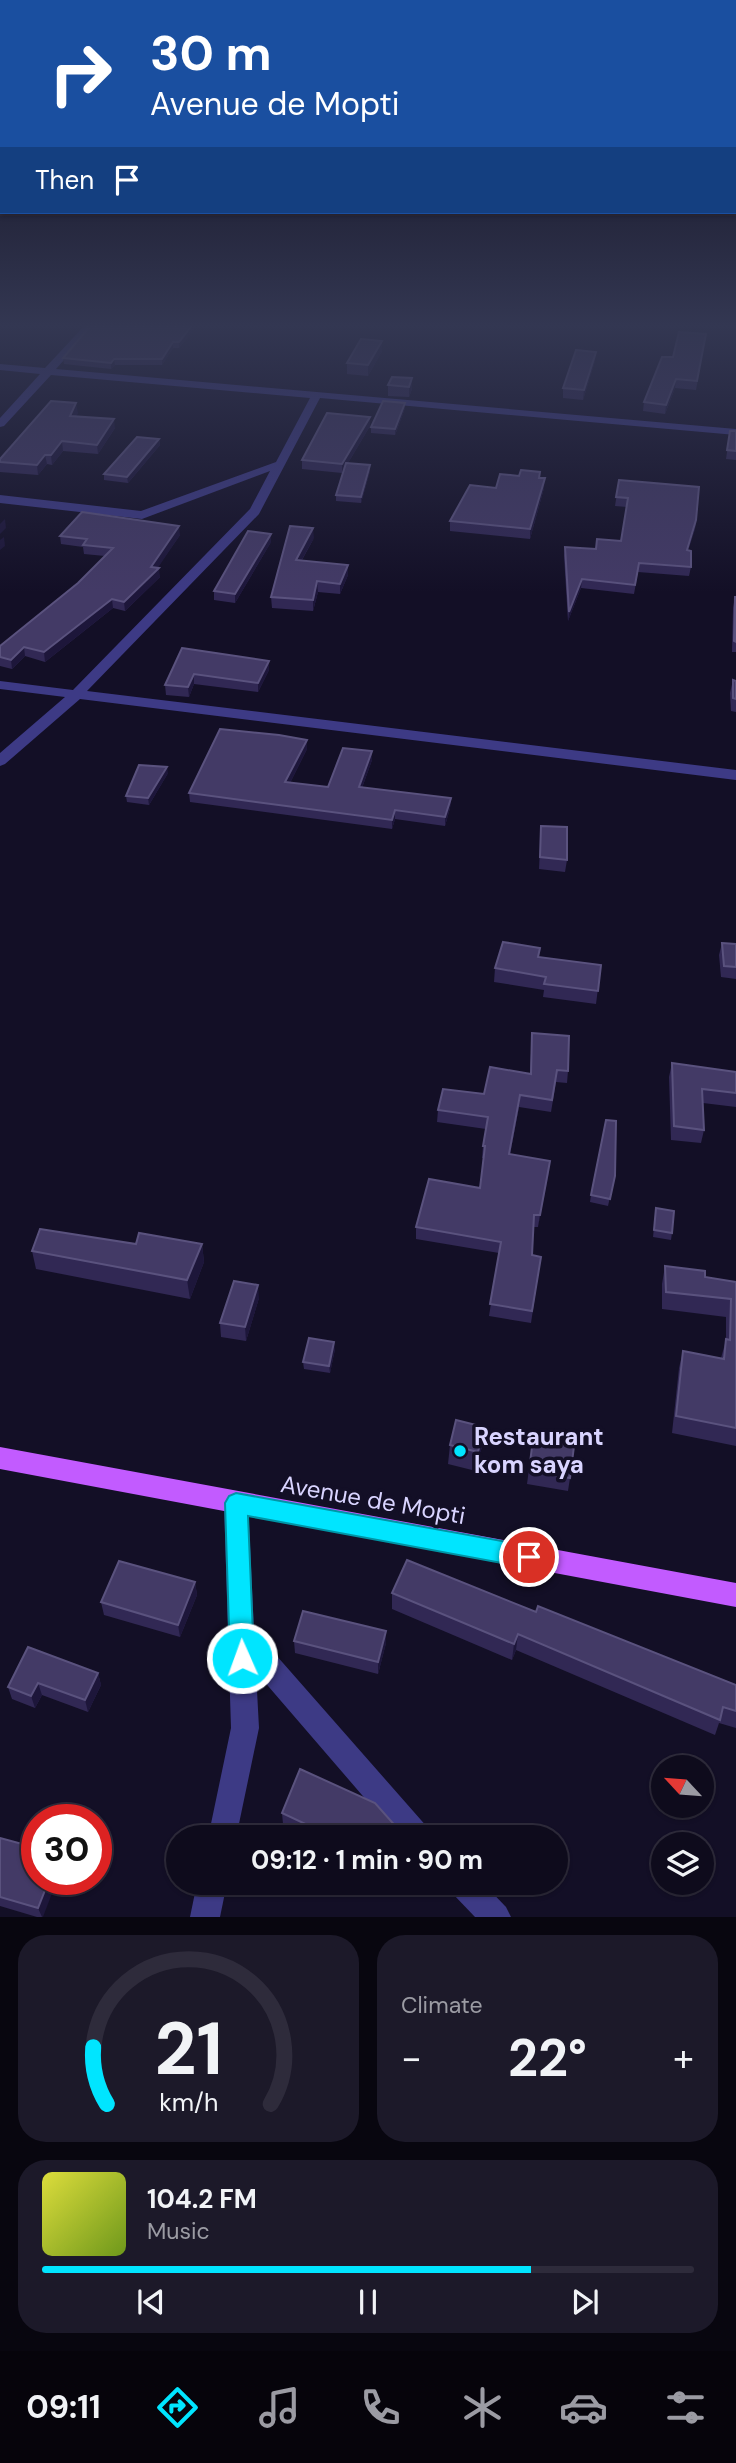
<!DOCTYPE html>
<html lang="en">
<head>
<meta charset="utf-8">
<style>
	:root { --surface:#0e0b1c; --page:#1c1929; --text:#f1f3f6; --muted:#9b9ba3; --line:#2e2b3b; --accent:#00e5ff }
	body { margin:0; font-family:"DM Sans",sans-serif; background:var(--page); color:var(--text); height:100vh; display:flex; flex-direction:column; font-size:26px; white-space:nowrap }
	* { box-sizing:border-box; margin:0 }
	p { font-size:23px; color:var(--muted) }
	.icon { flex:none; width:38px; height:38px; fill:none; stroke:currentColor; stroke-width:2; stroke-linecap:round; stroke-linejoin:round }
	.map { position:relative; height:1917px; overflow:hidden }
	.panel { display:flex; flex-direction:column; gap:18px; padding:18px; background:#08060f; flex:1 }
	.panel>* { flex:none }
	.top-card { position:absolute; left:0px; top:0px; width:737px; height:214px; box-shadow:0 2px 5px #0004,0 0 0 2px var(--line); background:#1a4fa0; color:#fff; overflow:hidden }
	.needle { width:46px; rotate:296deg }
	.buttons { position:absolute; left:651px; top:1755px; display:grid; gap:14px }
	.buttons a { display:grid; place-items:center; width:63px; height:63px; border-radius:50%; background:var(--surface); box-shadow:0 2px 5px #0004,0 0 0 2px var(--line); font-size:35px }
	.speed { position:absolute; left:21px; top:1804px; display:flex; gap:14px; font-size:35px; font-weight:700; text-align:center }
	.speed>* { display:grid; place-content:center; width:91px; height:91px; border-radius:50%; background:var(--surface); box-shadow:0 2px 5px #0004,0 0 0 2px var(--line); line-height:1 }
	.speed .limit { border:10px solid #d22; background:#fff; color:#111 }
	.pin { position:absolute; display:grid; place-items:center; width:60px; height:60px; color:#fff; margin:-30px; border:4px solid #fff; border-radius:50%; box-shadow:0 2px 7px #0007 }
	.me { position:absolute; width:77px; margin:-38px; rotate:358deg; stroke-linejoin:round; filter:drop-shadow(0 0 5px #0008) }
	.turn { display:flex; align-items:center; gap:24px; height:147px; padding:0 35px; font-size:32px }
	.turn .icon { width:91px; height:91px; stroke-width:2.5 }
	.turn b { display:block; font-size:49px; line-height:60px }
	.then { display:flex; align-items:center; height:66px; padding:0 35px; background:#0003; gap:14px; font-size:26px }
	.big { font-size:52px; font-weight:700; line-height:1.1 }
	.panel .card { flex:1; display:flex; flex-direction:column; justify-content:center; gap:10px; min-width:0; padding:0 24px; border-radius:28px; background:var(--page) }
	.panel .dial { align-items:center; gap:0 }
	.dial svg { height:182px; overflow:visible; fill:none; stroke:var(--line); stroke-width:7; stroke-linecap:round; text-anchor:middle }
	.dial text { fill:var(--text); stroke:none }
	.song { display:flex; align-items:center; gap:21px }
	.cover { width:84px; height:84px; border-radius:10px; background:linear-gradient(135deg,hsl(60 70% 55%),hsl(80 70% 35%)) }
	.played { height:7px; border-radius:4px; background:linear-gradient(90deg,var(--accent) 75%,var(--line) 75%) }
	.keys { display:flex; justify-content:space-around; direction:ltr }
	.heat { display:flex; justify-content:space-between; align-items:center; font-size:38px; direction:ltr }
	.panel .tiles { flex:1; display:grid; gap:18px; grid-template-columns:1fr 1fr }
	.card:last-child { grid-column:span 2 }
	.trip { position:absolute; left:166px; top:1825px; width:402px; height:70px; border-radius:35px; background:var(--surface); box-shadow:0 2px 5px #0004,0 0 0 2px var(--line); font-weight:700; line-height:70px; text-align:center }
	.dock { display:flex; height:112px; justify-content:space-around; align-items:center; background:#06040b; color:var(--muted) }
	.dock .icon { width:49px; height:49px }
	.dock .on { color:var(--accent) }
	.dock b { font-size:32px; color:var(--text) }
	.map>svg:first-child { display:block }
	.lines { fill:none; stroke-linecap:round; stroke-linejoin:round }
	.street { fill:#3d3a85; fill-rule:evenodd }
	.primary { fill:#c25bff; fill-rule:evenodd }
	.wall { fill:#312854 }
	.shaded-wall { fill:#1d163a }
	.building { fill:#433a66; stroke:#5a527e; stroke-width:2 }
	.route { fill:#00e5ff; stroke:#0095a6; stroke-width:2 }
	.poi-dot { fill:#00e5ff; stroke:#130f26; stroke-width:2.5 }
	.labels { text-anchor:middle; stroke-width:7; stroke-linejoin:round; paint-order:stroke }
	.near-poi-label { font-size:24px; font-weight:bold; fill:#d9d4ff; stroke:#130f26; text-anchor:start }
	.near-street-label { font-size:24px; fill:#d9d4ff; stroke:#130f26 }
</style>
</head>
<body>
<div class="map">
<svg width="736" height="1917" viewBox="0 0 736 1917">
	<rect width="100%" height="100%" fill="#130f26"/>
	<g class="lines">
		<g class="street">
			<polygon points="86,324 96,324 56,369 736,429 736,435 320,398 259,514 87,691 736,770 736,780 80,699 5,764 0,766 0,753 65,697 0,689 0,681 73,690 250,509 270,471 142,519 0,503 0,495 141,511 276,462 310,398 51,375 4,426 0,427 0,418 40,374 0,370 0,364 45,368"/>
			<polygon points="236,1492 245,1495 248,1503 254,1630 428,1828 432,1838 399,1838 256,1672 259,1728 236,1838 208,1838 231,1728 224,1503 227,1495"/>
			<polygon points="197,1883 227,1883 220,1917 190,1917"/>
			<polygon points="447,1883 483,1883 506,1907 511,1917 475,1917 452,1893"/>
		</g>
		<polygon class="primary" points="0,1447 736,1583 736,1607 0,1469"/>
	</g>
	<g class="wall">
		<polygon points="92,324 198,324 179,348 173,348 162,365 115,365 111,369 64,364 63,358"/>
		<polygon points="706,334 696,390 675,388 665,414 643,411 644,402 673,357"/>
		<polygon points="382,341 382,351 368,376 347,374 347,363"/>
		<polygon points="595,361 583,400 563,398 563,388"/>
		<polygon points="412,378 412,389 409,397 388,396 388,385"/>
		<polygon points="405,403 405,408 395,435 371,433 371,427"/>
		<polygon points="78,413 76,416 115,428 98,454 63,451 52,465 47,464 38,475 0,472 0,459"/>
		<polygon points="370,426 348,463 370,471 361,503 336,501 336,495 344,469 342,473 302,469 302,460"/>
		<polygon points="730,431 736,431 736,460 726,459"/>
		<polygon points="159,439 160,445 128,483 104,480 104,474"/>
		<polygon points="540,472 540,478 544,488 530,539 450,531 450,521 496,488 519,476"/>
		<polygon points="619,480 696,520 695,529 688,550 691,567 689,576 638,572 634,594 581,588 568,621 564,556 565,547 596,549 621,541 627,507 615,506"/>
		<polygon points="180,535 157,568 160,577 125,611 113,608 45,662 25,656 12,669 0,666 0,646 78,583 105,556 84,554 83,547 61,544 60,536"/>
		<polygon points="314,538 302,560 348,575 340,594 318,592 313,611 272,608 271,597"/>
		<polygon points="271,542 235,603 214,600 214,591"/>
		<polygon points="735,597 736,597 736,652 732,652 733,608"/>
		<polygon points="182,648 269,661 269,670 258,692 194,684 189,697 166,695 165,685"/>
		<polygon points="733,680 736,681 736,712 731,711 730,693"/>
		<polygon points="307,749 290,783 328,787 372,751 372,760 362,788 451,798 450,808 445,826 395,819 392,829 190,802 189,793"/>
		<polygon points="168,773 149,805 127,802 126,796"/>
		<polygon points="541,826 567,860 565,872 539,869"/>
		<polygon points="722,943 736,944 736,979 721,977 719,955"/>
		<polygon points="539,957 601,965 596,1004 543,997 544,990 494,982 495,968"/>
		<polygon points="532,1033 568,1071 567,1083 556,1082 551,1112 519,1107 510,1154 550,1161 538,1227 533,1227 532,1255 541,1257 531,1323 489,1316 499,1253 416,1239 416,1227 480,1188 484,1158 482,1158 483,1146 486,1129 437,1122 438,1110 484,1094 530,1073"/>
		<polygon points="672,1063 736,1072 736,1107 703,1103 704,1130 701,1143 671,1140 669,1077"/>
		<polygon points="615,1176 608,1206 590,1202 591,1195"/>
		<polygon points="656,1208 672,1233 671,1240 653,1237"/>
		<polygon points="136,1244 202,1244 204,1262 190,1299 36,1269 32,1251"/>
		<polygon points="665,1266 705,1277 736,1282 736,1446 672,1433 679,1368 683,1351 721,1358 726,1340 726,1317 662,1309 662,1284"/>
		<polygon points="259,1298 246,1341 221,1337 220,1323"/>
		<polygon points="335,1349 330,1373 304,1369 303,1362"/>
		<polygon points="533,1439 570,1478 568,1491 527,1484"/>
		<polygon points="450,1445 482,1446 476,1471 448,1464"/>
		<polygon points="195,1582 197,1595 180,1637 104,1615 101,1602"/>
		<polygon points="392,1593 536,1612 736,1685 736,1728 719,1723 715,1735 516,1650 512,1660 392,1609"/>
		<polygon points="386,1631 386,1643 378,1674 295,1653 294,1641"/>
		<polygon points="98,1673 101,1685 88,1712 42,1695 35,1708 12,1699 8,1687"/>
		<polygon points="282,1813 399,1830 399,1838 312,1838 283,1824"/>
		<polygon points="0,1838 43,1917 37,1917 0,1906"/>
	</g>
	<g class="shaded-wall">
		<polygon points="193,324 198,324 179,348 179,342"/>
		<polygon points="382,341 382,351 368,376 368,365"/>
		<polygon points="173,342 173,348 162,365 162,359"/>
		<polygon points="596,352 595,361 583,400 584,390"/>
		<polygon points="114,359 115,365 111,369 111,363"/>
		<polygon points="412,378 412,389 409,397 409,387"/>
		<polygon points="676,379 675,388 665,414 666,405"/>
		<polygon points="76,403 78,413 72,425 70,416"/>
		<polygon points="405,403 405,408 395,435 395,429"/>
		<polygon points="370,417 370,426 342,473 342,464"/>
		<polygon points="114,419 115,428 98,454 97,445"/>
		<polygon points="159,439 160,445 128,483 127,477"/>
		<polygon points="62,441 63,451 52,465 51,455"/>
		<polygon points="45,455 47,464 38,475 37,465"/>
		<polygon points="370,465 370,471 361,503 361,497"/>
		<polygon points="545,478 544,488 530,539 530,529"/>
		<polygon points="5,519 6,528 0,534 0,524"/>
		<polygon points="696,520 695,529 686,558 687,550"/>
		<polygon points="179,526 180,535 153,575 159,568 160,577 125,611 124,602 151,567"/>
		<polygon points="313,528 314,538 296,570 296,560"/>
		<polygon points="271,534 271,542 235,603 235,594"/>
		<polygon points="4,537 5,546 0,550 0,540"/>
		<polygon points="348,565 348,575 340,594 340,584"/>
		<polygon points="582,579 581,588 568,621 569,612"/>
		<polygon points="317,581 318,592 313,611 313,600"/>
		<polygon points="112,599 113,608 45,662 44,652"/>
		<polygon points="24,647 25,656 12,669 11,660"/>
		<polygon points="269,661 269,670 258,692 258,683"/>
		<polygon points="194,674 194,684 189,697 188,687"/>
		<polygon points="307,740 307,749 286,791 285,782"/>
		<polygon points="372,751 372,760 359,796 359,787"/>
		<polygon points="167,767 168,773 149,805 148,798"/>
		<polygon points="451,798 450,808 445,826 445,817"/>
		<polygon points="395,810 395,819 392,829 392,820"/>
		<polygon points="520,1095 519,1107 508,1166 509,1154"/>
		<polygon points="550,1161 549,1173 538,1227 540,1215"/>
		<polygon points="202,1244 204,1262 190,1299 187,1280"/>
		<polygon points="258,1285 259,1298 246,1341 245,1327"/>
		<polygon points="334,1342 335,1349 330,1373 329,1366"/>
		<polygon points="484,1427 482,1446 476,1471 478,1452"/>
		<polygon points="195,1582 197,1595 180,1637 178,1625"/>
		<polygon points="386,1631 386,1643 378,1674 378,1662"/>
		<polygon points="518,1634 516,1650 512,1660 514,1644"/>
		<polygon points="98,1673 101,1685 88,1712 85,1700"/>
		<polygon points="38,1683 42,1695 35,1708 31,1696"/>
		<polygon points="49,1880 57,1880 43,1917 42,1917 38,1908"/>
	</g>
	<g class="building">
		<polygon points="92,324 193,324 179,342 173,342 162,359 114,359 111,363 63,358"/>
		<polygon points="679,332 706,334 697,381 676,379 666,405 644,402 662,357 673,357"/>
		<polygon points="361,339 382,341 368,365 347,363"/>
		<polygon points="576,350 596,352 584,390 563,388"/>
		<polygon points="392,377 412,378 409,387 388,385"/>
		<polygon points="51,401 76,403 70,416 114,419 97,445 62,441 51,455 45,455 37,465 0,462 0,459"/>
		<polygon points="383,401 405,403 395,429 371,427"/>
		<polygon points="327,413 370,417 342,464 302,460"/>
		<polygon points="730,431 736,431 736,451 727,450"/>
		<polygon points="137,437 159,439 127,477 104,474"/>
		<polygon points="346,463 370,465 361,497 336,495"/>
		<polygon points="521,470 540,472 539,478 545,478 530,529 450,521 470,485 496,488 500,474 519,476"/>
		<polygon points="619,480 699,487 696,520 687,550 691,551 691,567 639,563 635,585 582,579 569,612 565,547 596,549 597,539 621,541 628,498 616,497"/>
		<polygon points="82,512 179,526 151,567 159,568 124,602 112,599 44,652 24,647 11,660 0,657 0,646 78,583 113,548 83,545 87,539 60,536"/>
		<polygon points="290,526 313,528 296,560 348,565 340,584 317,581 313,600 271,597"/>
		<polygon points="248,531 271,534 235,594 214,591"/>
		<polygon points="735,597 736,597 736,642 734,641"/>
		<polygon points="182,648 269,661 258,683 194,674 188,687 165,685"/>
		<polygon points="733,680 736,681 736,699 733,698"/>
		<polygon points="220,729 279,735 307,740 285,782 328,787 343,748 372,751 359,787 451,798 445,817 395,810 392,820 189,793"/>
		<polygon points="139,765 167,767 148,798 126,796"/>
		<polygon points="541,826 567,827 567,860 540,857"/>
		<polygon points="503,942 540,948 538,957 601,965 598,991 544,984 546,977 495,968"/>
		<polygon points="722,943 736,944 736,967 724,966"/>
		<polygon points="532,1033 569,1036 568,1071 557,1070 552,1100 520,1095 509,1154 550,1161 540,1215 534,1215 532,1255 541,1257 532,1311 490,1304 501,1242 416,1227 429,1179 480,1188 485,1146 483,1146 488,1117 438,1110 443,1089 484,1094 490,1067 531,1074"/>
		<polygon points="672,1063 736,1072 736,1093 702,1089 704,1130 674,1126"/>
		<polygon points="606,1120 616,1121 615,1176 610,1199 591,1195"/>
		<polygon points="656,1208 674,1211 672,1233 654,1230"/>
		<polygon points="40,1229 136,1244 139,1233 202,1244 187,1280 32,1251"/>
		<polygon points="665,1266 705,1271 705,1277 736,1282 736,1428 676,1416 683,1351 724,1359 726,1339 730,1340 731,1299 666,1292"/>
		<polygon points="234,1281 258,1285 245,1327 220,1323"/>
		<polygon points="309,1338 334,1342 329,1366 303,1362"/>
		<polygon points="456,1420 484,1427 478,1452 450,1445"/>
		<polygon points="533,1439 574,1446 570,1478 529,1471"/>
		<polygon points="407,1560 536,1612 538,1606 736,1685 736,1711 723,1707 720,1720 518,1634 514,1644 392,1593"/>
		<polygon points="119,1561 195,1582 178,1625 101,1602"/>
		<polygon points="303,1611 386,1631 378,1662 294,1641"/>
		<polygon points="28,1647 98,1673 85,1700 38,1683 31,1696 8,1687"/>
		<polygon points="300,1769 375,1803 399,1830 397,1838 335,1838 282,1813"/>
		<polygon points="0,1838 37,1848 37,1880 49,1880 38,1908 0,1897"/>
	</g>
	<linearGradient id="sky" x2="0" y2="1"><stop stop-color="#0a0815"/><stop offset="0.55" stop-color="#333752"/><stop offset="1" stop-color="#333752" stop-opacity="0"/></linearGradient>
	<rect width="736" height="592" fill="url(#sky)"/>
	<polygon class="route" points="236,1493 529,1546 537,1549 541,1557 537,1565 529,1568 248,1516 254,1658 251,1667 242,1670 234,1667 230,1658 225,1503 229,1496"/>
	<circle class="poi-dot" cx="460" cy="1451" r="7"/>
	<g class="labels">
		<g class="near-poi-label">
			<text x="474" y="1445">Restaurant<tspan x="474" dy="28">kom saya</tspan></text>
		</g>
		<g class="near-street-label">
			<text transform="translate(373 1500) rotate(10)" y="8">Avenue de Mopti</text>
		</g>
	</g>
</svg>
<div class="buttons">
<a><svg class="needle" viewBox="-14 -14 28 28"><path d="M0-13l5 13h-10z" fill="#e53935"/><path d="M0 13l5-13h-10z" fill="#9b9ba3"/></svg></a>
<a><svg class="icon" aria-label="layers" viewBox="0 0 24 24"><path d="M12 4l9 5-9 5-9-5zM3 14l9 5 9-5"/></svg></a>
</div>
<div class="speed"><div class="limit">30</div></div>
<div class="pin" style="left:529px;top:1557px;background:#d93025"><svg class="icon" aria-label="arrive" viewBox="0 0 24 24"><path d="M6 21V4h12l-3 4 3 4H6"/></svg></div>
<svg class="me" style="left:242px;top:1658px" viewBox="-20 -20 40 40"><circle r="17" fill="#00e5ff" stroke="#fff" stroke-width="3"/><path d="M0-11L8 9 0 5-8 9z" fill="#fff"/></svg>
<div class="trip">09:12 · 1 min · 90 m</div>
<div class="top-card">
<div class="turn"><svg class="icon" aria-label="right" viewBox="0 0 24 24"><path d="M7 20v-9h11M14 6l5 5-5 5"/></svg><div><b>30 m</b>Avenue de Mopti</div></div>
<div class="then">Then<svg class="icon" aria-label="arrive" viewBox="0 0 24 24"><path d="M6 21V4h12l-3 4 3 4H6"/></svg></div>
</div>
</div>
<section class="panel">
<div class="tiles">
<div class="card dial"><svg viewBox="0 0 100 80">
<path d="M14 69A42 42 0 1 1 86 69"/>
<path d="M14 69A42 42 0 0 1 8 44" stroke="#00e5ff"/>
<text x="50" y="56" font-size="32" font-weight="700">21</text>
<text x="50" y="72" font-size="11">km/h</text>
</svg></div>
<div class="card"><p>Climate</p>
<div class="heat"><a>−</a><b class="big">22°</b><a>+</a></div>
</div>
<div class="card">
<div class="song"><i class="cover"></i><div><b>104.2 FM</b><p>Music</p></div></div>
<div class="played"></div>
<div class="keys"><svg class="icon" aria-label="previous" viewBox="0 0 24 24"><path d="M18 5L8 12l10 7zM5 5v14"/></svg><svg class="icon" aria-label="pause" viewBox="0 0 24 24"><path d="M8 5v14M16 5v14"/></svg><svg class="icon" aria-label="next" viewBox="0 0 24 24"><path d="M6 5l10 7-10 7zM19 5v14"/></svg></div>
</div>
</div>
</section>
<nav class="dock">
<b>09:11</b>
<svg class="icon on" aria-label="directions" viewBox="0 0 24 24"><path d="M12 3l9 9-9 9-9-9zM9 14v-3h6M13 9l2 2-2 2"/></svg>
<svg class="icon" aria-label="music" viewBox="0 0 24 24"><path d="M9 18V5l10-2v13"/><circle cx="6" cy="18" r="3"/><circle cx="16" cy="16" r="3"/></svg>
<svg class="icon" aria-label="phone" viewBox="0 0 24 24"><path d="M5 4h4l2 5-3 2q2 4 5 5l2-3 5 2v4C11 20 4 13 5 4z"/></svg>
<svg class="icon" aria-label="climate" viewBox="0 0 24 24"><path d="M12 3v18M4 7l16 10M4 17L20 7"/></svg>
<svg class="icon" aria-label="car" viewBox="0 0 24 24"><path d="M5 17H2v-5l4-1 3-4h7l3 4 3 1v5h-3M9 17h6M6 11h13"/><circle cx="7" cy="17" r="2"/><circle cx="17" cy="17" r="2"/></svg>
<svg class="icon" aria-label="filters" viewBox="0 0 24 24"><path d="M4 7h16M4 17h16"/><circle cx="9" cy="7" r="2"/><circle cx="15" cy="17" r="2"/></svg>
</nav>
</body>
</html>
